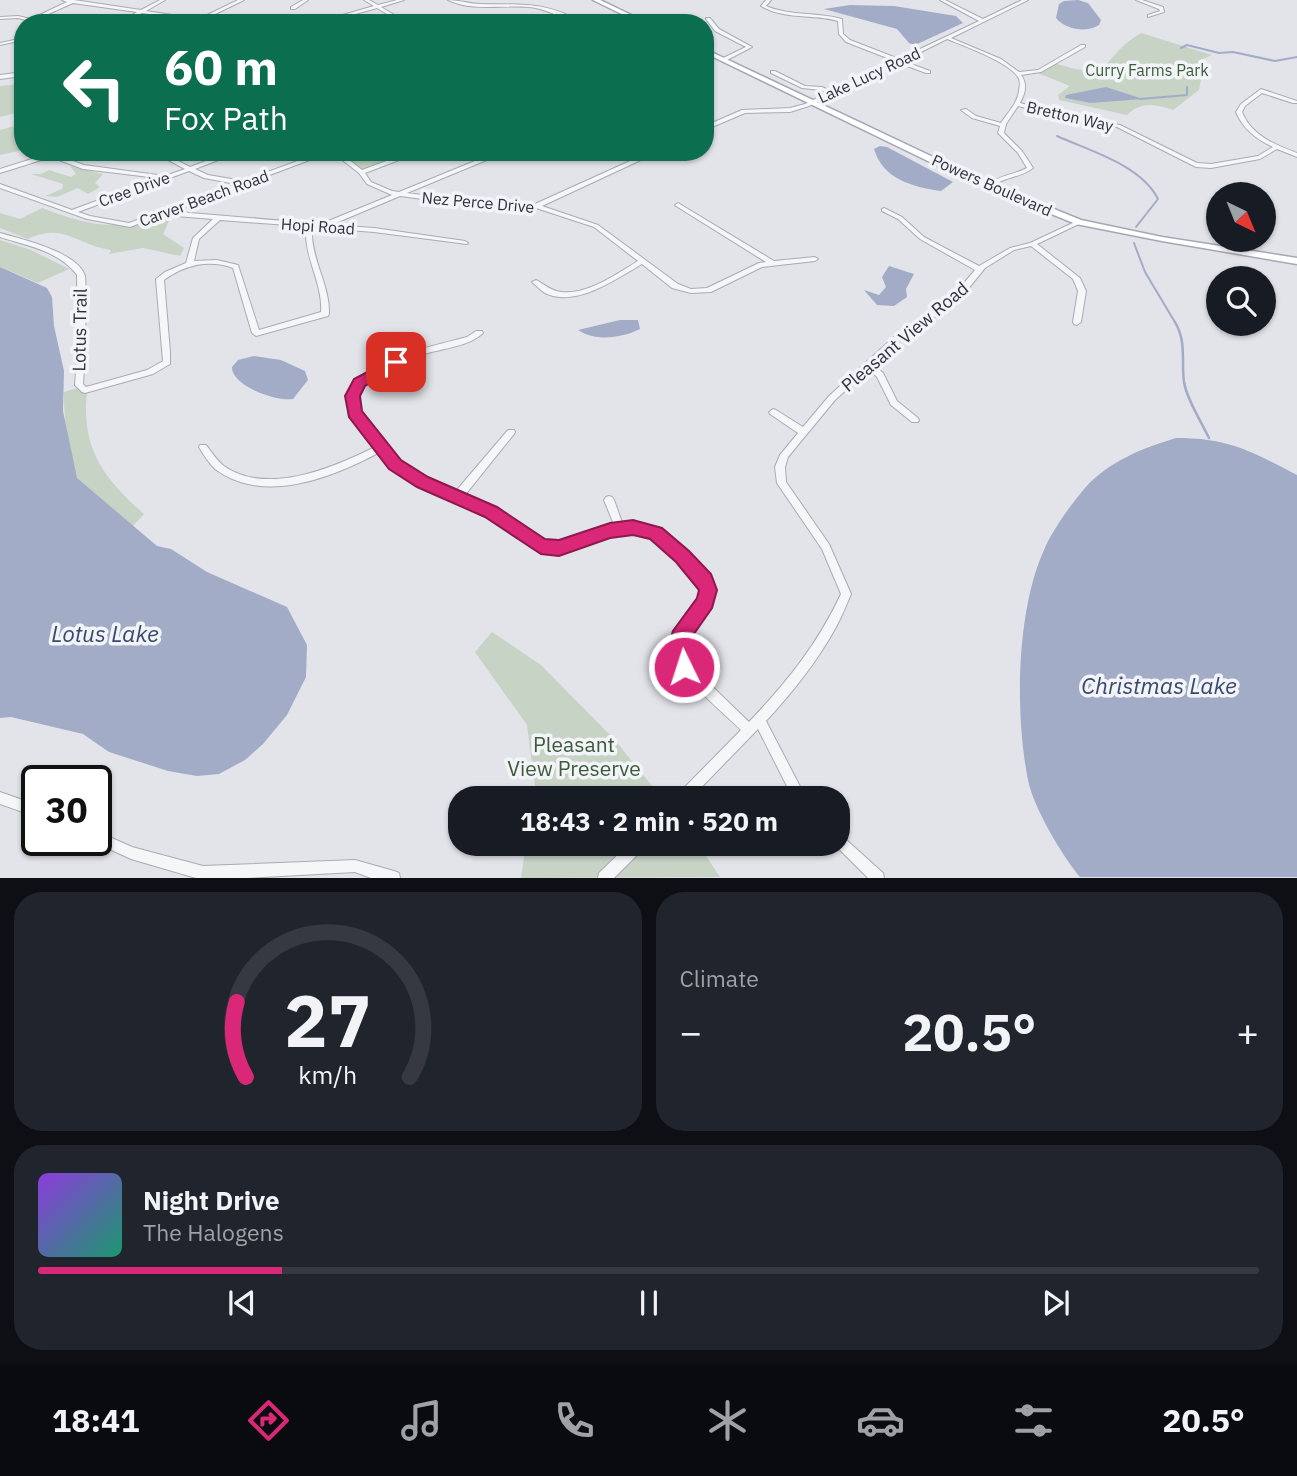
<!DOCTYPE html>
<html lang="en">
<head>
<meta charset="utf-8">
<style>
	:root { --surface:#171b24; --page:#20242c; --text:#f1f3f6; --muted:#9ea1a6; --line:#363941; --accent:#db2777 }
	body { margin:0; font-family:"IBM Plex Sans",sans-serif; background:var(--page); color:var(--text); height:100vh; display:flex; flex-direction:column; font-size:26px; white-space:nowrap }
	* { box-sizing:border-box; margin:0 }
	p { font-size:23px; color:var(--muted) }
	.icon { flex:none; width:38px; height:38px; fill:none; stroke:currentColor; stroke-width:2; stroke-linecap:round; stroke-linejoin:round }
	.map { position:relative; height:878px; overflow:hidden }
	.drawer { display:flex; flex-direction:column; gap:14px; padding:14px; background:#0d0f14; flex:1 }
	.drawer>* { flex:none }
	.top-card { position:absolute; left:14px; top:14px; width:700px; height:147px; border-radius:28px; box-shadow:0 2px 5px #0004; background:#0b6e4f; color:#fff; overflow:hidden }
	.needle { width:46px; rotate:137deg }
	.controls { position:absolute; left:1206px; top:182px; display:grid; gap:14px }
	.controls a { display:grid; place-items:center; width:70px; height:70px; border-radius:50%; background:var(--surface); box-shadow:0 2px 5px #0004; font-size:35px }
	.speed { position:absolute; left:21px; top:765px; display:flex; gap:14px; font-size:35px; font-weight:700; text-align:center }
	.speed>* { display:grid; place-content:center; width:91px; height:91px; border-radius:50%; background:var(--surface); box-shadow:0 2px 5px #0004; line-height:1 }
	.speed .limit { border:4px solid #111; border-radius:10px; background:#fff; color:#111 }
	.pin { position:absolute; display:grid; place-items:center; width:60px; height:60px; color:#fff; margin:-30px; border-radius:14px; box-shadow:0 4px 10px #0006 }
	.me { position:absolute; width:77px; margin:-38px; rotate:356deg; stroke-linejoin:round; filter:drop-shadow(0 0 5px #0008) }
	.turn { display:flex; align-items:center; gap:24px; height:147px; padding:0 35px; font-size:32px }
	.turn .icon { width:91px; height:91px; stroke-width:2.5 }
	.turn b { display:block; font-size:49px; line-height:60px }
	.big { font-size:52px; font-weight:700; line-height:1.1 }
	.drawer .widget { flex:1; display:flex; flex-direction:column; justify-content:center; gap:10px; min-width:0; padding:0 24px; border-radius:28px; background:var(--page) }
	.drawer .dial { align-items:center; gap:0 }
	.dial svg { height:182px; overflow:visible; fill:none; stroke:var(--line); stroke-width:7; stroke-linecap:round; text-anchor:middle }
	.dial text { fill:var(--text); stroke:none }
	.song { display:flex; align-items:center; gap:21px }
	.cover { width:84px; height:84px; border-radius:10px; background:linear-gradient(135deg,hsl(270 70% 55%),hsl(160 70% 35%)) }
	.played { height:7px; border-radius:4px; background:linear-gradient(90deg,var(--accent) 20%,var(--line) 20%) }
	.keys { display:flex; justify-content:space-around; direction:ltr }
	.heat { display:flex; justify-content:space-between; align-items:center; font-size:38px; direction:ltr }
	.drawer .tiles { flex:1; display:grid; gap:14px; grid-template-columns:1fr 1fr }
	.widget:last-child { grid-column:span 2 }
	.trip { position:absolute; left:448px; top:786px; width:402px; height:70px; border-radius:28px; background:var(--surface); box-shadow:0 2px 5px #0004; font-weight:700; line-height:70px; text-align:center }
	.tabs { display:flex; height:112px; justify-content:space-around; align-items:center; background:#090b0e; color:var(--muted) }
	.tabs .icon { width:49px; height:49px }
	.tabs .selected { color:var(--accent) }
	.tabs b { font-size:32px; color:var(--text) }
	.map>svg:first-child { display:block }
	.green { fill:#c6d3c5 }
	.water { fill:#a2acc6 }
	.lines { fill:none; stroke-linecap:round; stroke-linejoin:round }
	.stream-far1 { stroke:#a2acc6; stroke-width:2 }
	.stream { stroke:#a2acc6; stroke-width:2.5 }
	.minor-casing { stroke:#a9aab4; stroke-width:2 }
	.major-casing { stroke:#a4a7b4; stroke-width:3 }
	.minor { fill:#f5f6f8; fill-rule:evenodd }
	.major { fill:#fff; fill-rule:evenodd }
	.route { fill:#db2777; stroke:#8e194d; stroke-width:2 }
	.labels { text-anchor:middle; stroke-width:7; stroke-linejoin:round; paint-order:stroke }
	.far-park-label { font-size:16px; fill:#3b5b3b; stroke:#f3f4f7 }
	.far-street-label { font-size:16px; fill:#2d3040; stroke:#f3f4f7 }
	.street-label { font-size:18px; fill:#2d3040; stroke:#f3f4f7 }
	.near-park-label { font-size:21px; fill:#3b5b3b; stroke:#f3f4f7 }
	.near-water-label { font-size:23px; font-style:italic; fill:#3a4870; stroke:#f3f4f7 }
</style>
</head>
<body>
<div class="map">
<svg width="1297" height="878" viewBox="0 0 1297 878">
	<rect width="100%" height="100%" fill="#e3e4ea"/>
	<g class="green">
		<path d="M1141 33 1212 55 1198 61 1201 80 1199 90 1173 110C1156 104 1141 101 1127 115L1059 100 1058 95 1070 86 1035 72 1054 63C1118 83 1097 59 1141 33Z"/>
		<polygon points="23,84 23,111 0,117 0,86"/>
		<polygon points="18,125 23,126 23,150 0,155 0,130"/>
		<polygon points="335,152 417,152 361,172"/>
		<polygon points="70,166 103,174 95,183 100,187 88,194 78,188 57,197 45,196 62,189 63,184 31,174 41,174 49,170 71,177 76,174"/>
		<path d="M42 208C92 227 116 231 168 214L171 217 163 234 184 248 180 256 143 248 109 254 111 250C75 245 65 222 28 239L0 228V213L20 219Z"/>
		<polygon points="0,240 31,250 69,269 38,283 0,267"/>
		<path d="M88 385C79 445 101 476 144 514L127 532C114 519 89 500 80 485 70 466 63 413 64 392Z"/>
		<polygon points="492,632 541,665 613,738 662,798 534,798 535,786 527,725 475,652"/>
		<polygon points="526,844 698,844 720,877 521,878"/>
	</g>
	<g class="water">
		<path d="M1078 0 1088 3 1101 20 1099 25C1087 33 1066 30 1056 18L1059 4 1064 1Z"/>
		<polygon points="850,5 894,6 956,16 963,23 915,45 909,43 897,29 824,9"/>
		<polygon points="1106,87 1143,99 1091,103 1065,98 1066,95"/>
		<path d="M880 146 887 147 953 182 941 191C912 187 883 179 874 149Z"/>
		<polygon points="889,266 914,274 906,289 907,297 894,306 877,305 864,290 879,295 886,287 882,277"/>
		<polygon points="0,267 47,288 52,297 54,326 64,371 63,411 77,478 157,546 171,549 207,572 287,607 307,645 306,677 287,715 263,744 245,760 219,774 197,776 168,771 109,752 83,734 11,717 0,718"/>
		<path d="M620 320H638L640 329C622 338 596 342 578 330Z"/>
		<path d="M254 356 281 360 305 371 308 380 293 399C277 402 231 386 232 367L238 360Z"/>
		<path d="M1176 438C1229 438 1251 451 1297 475V877H1080C1063 857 1033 807 1028 780 1015 714 1016 612 1044 550 1051 532 1072 503 1085 488 1109 461 1143 448 1176 438Z"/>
	</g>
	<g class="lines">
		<g class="stream-far1">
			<polyline points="1181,48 1187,45 1219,53 1233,52 1275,61 1297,57"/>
			<polyline points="1140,99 1187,95 1187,87"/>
			<path d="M1057 136C1090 151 1141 165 1158 199L1136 227"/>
			<polyline points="1134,243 1145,272 1176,324"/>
		</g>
		<path class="stream" d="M1175 322C1187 343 1181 360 1184 382 1187 400 1201 421 1209 438"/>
		<defs>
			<g id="minor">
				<polygon points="62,0 74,0 141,10 160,0 165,0 146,11 199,19 238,0 244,0 205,19 222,23 209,23 142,13 124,23 118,23 137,12 73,3 35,20 46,23 37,23 18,18 0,19 0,17 18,16 31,19 67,2"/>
				<polygon points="303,0 308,0 295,9 291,9 291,7"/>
				<polygon points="364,0 369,0 378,5 397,0 404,0 381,7 408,23 402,23 377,8 323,23 315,23 374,6"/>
				<path d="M448 0C459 0 470 4 481 4 521 5 546 1 583 23 570 23 551 11 536 8 507 3 475 13 448 0Z"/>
				<path d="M766 0H771L766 6C789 16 817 12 842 19L843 34 850 40 899 59 979 21 940 0H945L983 19 1022 0H1028L951 38 1001 59 1019 72 1038 70 1081 45H1085V47L1041 72 1021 75C1028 84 1025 94 1020 103L1073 117 1120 125 1197 163 1211 164 1258 156 1273 147C1256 139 1243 129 1236 112L1241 104 1261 89 1297 101V103H1293L1262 93 1245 106 1242 112C1251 135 1275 145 1297 153V157L1277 149 1260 159 1211 168 1196 167 1117 127 1073 121 1018 106 1006 124 1004 133 1022 151 1033 168C1024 175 1015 176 1004 180 998 182 994 186 988 187V185C999 175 1014 175 1027 168L1018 153 998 133 1000 126 972 118 961 110 966 109 976 116 1001 123C1008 112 1018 103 1019 90 1020 86 1020 82 1019 79 1012 63 964 46 947 39L903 61 930 71V73H926L899 63 809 106 790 112 745 113 705 130V126L742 110 790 108 805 104 827 93 821 90 802 88 771 73V71H775L805 86 822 87 831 91 895 61 846 42 839 34 838 21C813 14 784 20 761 6Z"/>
				<polygon points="1136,0 1142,0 1163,7 1164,12 1148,17 1148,15 1160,11 1159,9"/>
				<polygon points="706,18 710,18 719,29 752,47 725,61 721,61 721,59 746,47 715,31 706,19"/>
				<polygon points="23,38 23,40 0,45 0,43"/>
				<polygon points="23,72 23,76 0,79 0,75"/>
				<path d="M54 152H64L57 155 84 165 165 176 185 169 153 152H161L190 167 230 152H239L195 169 208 175 243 181 322 152H331L176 210 178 212 321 224 392 195 367 184 359 173 332 152H339L362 170 411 152H420L365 173 371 182 392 191 399 192 497 152H506L407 193 514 207 535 204 650 152H658L542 206 598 225 678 284 691 289 707 288 759 263 766 262 676 206 675 205 678 203 774 261 815 257 818 259 815 261 762 267 711 292 691 293 672 288 642 264C616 279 576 308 545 293 540 290 536 285 532 282L536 280C544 284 551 291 561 292 588 295 616 274 638 261L594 227 536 208 514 211 400 196 331 225 374 228 465 241 468 243 467 244 374 232 323 228 312 235C313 263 330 286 329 314L328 316 256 336 252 333 233 268C209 259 184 265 164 280L170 352V364L153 374 85 393 82 392 75 385 78 342 77 275C59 251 28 246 0 237V233C21 239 78 252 85 276 86 282 85 291 85 297 86 326 85 355 83 384L86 387 147 370 163 361 156 279 165 272 186 263 193 238 213 219 176 216 170 212 130 227 87 219 0 188V184L72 210 158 178 83 169 51 157 0 173V169ZM189 171 204 178 236 184 129 223 90 216 78 212ZM220 220 314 227 306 234C306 261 323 285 321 312L259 330 238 265 217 260 194 261 199 239Z"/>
				<path d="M884 208 902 217 924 237 979 266 1010 248 1030 243 1077 221H1081V223L1037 244 1080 278 1086 291 1081 322 1077 325 1074 324 1073 322 1078 291 1073 279 1031 246 1014 250 985 268 960 299 900 341 874 365 883 373 897 401 918 418 919 420 918 422H912L891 405 877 377 869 369 835 400 788 457 785 467 786 482 829 544 851 594C846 606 841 618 835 629 816 663 792 693 766 721L806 798H793L758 729 691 798H676L678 794 741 730C728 717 671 668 671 653 671 628 707 609 702 587 700 579 691 572 686 566 677 556 666 545 654 538 623 520 588 551 557 552 526 553 508 527 484 513 466 502 445 497 426 488 408 479 393 466 380 452 335 476 272 502 224 475 223 474 216 470 215 469 209 463 203 454 199 447L200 445H206C211 451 217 461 224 466 267 496 333 468 375 447 363 434 347 413 350 394 356 360 439 345 467 337L476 331H482L483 333C469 346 446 348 428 353 411 357 394 363 378 372 351 389 356 407 372 430 376 436 381 441 386 446 406 469 426 481 456 491L508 430H514L515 432 514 434 465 495C476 500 488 505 499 512 517 525 532 544 556 543 576 543 595 532 615 527L604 500 606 497 609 496 612 497 614 500 623 525C634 525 645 525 655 529 674 536 716 575 712 597 709 613 694 624 686 638 683 642 683 648 682 653L688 663 749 722C787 682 817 645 841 594L822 549 777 483 775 467 780 455 798 433 770 414 769 412 773 409 776 410 803 427 829 396 894 337 954 295 975 270 920 239 898 219 882 211V209Z"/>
				<polygon points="0,792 37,805 37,817 0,804"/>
				<polygon points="96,831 132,847 203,866 355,860 394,871 399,873 400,878 371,878 355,872 246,878 196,878 131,859 92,841 91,840 96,840"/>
				<polygon points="838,834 842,836 883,873 884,878 868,878 834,844 838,844"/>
				<polygon points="629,844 644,844 643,849 614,878 598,878 599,873"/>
			</g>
			<g id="major">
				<polygon points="593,0 600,0 648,23 640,23"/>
				<polygon points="705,49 971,175 1081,220 1162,237 1297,258 1297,264 1162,241 1076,224 965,179 705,53"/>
			</g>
		</defs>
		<use href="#minor" class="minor-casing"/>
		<use href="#major" class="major-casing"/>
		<use href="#minor" class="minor"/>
		<use href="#major" class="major"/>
	</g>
	<polygon class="route" points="396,357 401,358 403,362 401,365 365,386 360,396 362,411 401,460 428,477 497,507 545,539 559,540 610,523 633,520 662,528 689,551 711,574 717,590 712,608 689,641 686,653 694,667 691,674 684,677 677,674 666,654 673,631 697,598 699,590 676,562 650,539 633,535 610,538 559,556 541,554 485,517 417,487 389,469 349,417 345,396 354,379"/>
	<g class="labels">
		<g class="far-park-label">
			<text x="1147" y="76">Curry Farms Park</text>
		</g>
		<g class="far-street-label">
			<text transform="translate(869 75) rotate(-25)" y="6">Lake Lucy Road</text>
			<text transform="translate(1070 116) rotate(13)" y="6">Bretton Way</text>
			<text transform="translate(992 185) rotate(24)" y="6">Powers Boulevard</text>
			<text transform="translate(134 189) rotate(-20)" y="6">Cree Drive</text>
			<text transform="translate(204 198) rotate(-20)" y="6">Carver Beach Road</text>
			<text transform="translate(478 202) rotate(5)" y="6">Nez Perce Drive</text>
			<text transform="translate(318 226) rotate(4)" y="6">Hopi Road</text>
		</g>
		<g class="street-label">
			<text transform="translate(80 330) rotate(-89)" y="6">Lotus Trail</text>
			<text transform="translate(905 337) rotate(-40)" y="6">Pleasant View Road</text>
		</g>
		<g class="near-park-label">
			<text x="574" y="752">Pleasant<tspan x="574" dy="24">View Preserve</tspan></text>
		</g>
		<g class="near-water-label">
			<text x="105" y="642">Lotus Lake</text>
			<text x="1159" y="694">Christmas Lake</text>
		</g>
	</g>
</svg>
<div class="controls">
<a><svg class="needle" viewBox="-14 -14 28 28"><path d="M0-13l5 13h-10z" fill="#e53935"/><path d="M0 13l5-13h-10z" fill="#9ea1a6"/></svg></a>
<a><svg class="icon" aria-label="search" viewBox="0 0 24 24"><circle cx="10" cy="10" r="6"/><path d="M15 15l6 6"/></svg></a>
</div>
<div class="speed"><div class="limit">30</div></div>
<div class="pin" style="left:396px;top:362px;background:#d93025"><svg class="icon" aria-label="arrive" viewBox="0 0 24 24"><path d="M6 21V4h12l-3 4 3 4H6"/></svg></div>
<svg class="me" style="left:684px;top:667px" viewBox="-20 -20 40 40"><circle r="17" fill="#db2777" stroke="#fff" stroke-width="3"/><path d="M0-11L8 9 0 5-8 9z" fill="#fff"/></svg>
<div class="trip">18:43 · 2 min · 520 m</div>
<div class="top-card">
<div class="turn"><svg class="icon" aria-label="left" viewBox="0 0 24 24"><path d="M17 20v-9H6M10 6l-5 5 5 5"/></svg><div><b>60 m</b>Fox Path</div></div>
</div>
</div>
<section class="drawer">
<div class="tiles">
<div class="widget dial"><svg viewBox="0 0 100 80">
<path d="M14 69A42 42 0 1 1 86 69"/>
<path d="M14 69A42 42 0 0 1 10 36" stroke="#db2777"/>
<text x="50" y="56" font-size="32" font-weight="700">27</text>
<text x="50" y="72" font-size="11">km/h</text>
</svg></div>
<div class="widget"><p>Climate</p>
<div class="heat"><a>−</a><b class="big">20.5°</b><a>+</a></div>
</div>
<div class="widget">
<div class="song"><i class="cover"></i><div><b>Night Drive</b><p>The Halogens</p></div></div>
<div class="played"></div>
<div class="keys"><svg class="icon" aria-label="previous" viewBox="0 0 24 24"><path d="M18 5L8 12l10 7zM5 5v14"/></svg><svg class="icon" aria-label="pause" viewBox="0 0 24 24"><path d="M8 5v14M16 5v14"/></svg><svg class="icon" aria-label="next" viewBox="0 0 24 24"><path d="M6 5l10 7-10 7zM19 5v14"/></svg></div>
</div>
</div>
</section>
<nav class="tabs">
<b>18:41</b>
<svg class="icon selected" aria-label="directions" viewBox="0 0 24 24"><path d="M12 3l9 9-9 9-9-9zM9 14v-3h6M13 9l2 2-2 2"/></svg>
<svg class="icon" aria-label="music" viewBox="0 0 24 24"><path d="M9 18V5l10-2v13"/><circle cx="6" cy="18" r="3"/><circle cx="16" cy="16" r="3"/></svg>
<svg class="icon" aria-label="phone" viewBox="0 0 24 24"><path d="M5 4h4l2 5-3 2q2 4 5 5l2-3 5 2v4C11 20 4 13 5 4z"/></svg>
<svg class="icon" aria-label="climate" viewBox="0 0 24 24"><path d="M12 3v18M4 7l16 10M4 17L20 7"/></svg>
<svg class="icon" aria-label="car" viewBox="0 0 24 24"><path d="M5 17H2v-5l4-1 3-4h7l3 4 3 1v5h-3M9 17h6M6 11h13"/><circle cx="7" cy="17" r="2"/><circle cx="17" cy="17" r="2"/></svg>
<svg class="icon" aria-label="filters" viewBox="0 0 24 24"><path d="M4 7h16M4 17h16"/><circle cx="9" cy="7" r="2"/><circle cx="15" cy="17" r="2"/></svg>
<b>20.5°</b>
</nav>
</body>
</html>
